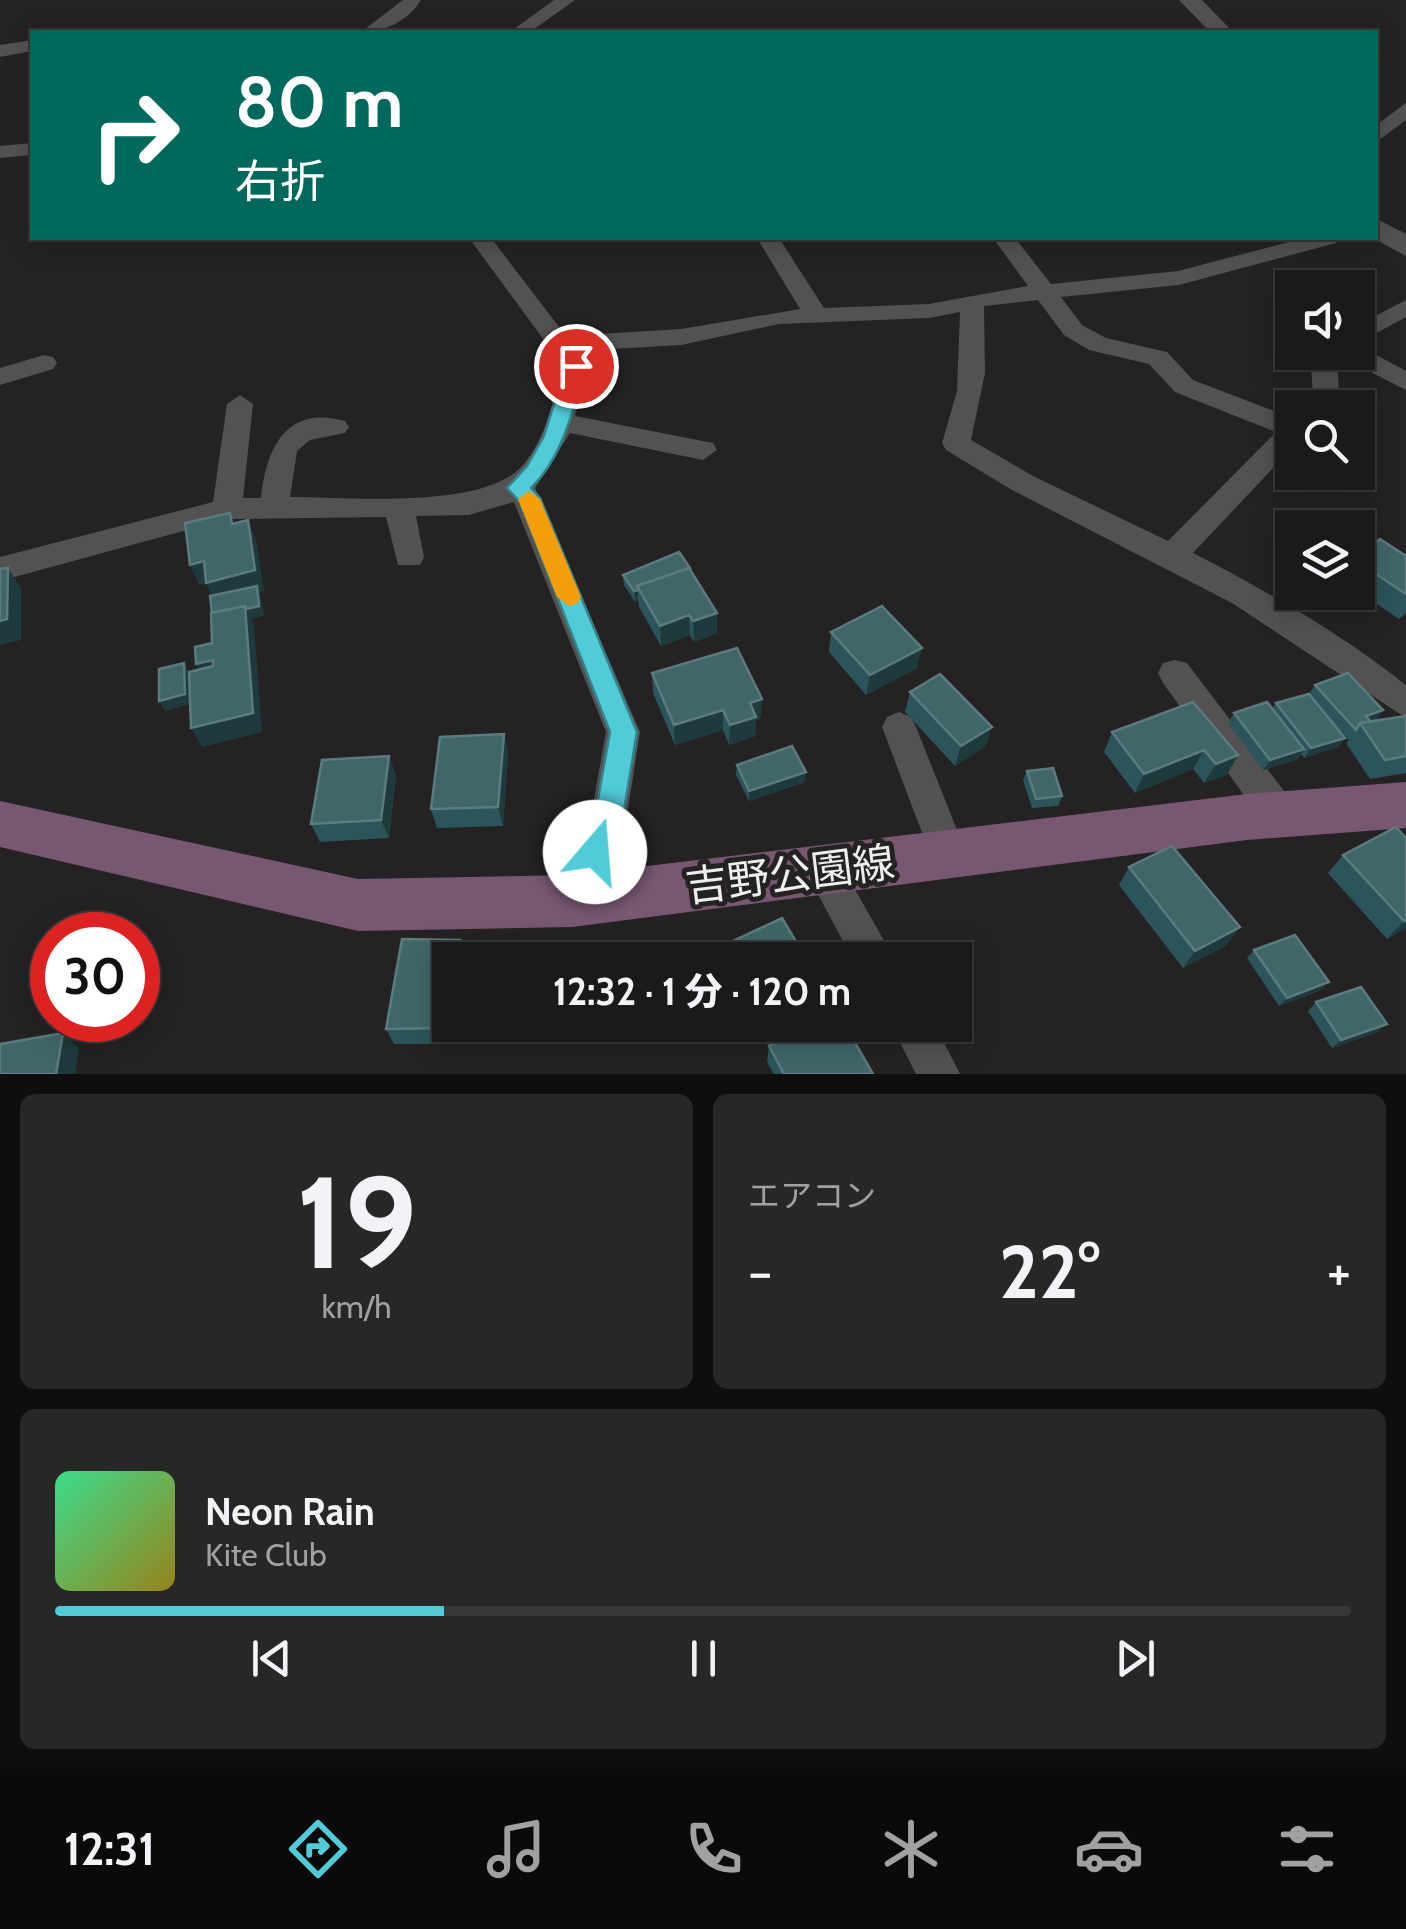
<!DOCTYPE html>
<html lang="ja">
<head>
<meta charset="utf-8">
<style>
	:root { --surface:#1b1a1a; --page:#282727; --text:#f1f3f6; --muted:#a0a1a2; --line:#393839; --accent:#52cbd8 }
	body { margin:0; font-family:Cabin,"Noto Sans JP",sans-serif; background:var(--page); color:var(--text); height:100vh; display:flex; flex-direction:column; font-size:38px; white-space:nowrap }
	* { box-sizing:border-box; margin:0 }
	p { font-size:32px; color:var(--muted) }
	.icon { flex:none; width:55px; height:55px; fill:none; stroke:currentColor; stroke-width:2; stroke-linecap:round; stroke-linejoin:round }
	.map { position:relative; height:1074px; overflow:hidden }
	.side { display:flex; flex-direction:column; gap:20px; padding:20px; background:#0f0e0e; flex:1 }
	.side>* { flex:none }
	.guide { position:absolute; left:30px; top:30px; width:1348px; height:210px; border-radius:0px; box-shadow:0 5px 25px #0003,0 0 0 2px var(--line); background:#00695c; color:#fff; overflow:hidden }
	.tools { position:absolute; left:1275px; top:270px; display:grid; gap:20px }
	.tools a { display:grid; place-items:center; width:100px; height:100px; border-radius:0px; background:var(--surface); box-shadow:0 5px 25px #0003,0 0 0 2px var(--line); font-size:50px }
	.speed { position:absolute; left:30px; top:912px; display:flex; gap:20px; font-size:50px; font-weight:700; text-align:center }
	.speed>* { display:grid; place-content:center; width:130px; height:130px; border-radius:50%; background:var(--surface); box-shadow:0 5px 25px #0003,0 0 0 2px var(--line); line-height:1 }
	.speed .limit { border:15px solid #d22; background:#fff; color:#111 }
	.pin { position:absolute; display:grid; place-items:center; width:85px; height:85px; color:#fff; margin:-42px; border:5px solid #fff; border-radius:50%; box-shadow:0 2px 10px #0007 }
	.me { position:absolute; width:110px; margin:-55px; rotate:18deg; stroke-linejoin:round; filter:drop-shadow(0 0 8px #0008) }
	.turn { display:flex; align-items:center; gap:35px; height:210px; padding:0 40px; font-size:45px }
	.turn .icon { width:130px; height:130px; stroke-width:2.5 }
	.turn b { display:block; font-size:70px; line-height:85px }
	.big { font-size:75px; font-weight:800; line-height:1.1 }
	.side .tile { flex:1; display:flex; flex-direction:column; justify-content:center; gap:15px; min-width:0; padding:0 35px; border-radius:15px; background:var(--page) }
	.side .dial { align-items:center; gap:0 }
	.dial b { font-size:130px; line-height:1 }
	.song { display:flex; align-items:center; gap:30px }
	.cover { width:120px; height:120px; border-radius:15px; background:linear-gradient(135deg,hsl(150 70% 55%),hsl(50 70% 35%)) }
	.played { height:10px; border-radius:5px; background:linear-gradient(90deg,var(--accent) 30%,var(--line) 30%) }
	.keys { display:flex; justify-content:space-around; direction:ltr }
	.heat { display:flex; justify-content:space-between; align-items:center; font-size:55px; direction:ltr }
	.side .tiles { flex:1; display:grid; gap:20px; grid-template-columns:1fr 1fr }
	.tile:last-child { grid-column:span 2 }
	.trip { position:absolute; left:432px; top:942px; width:540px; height:100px; border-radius:0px; background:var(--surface); box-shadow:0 5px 25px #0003,0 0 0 2px var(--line); font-weight:800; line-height:100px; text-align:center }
	.menu { display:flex; height:160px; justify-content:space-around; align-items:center; background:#0b0a0a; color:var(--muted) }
	.menu .icon { width:70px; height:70px }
	.menu .selected { color:var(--accent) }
	.menu b { font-size:45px; color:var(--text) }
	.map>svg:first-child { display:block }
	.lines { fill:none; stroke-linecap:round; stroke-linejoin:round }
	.minor { fill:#535152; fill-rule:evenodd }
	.tertiary { fill:#535152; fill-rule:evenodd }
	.secondary { fill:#785772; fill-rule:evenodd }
	.wall { fill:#2b555a }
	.shaded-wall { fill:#1f3a3d }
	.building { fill:#40666a; stroke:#5b7b7f; stroke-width:2.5 }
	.route { fill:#52cbd8; stroke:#35848c; stroke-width:2.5 }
	.slow { fill:#f59e0b }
	.labels { text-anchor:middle; stroke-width:10; stroke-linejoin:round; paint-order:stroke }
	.near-street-label { font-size:42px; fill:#efeeef; stroke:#242223 }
</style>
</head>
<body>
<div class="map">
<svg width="1406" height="1074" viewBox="0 0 1406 1074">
	<rect width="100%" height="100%" fill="#242223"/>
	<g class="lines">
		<g class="minor">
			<path d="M403 0H421C408 21 385 32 361 32Z"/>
			<polygon points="554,0 575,0 530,32 510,32"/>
			<polygon points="32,40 32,51 0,57 0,45"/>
			<polygon points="1406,103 1406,120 1375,143 1375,126"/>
			<polygon points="32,143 32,155 0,158 0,146"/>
			<path d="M469 238H491L566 336 681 329 800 309 757 238H779L824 308 929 304 1028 286 993 238H1015L1051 284 1178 271 1304 238H1339L1336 243 1179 285 1061 297 1082 325 1106 338 1167 352 1193 380 1292 418V448L1193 553C1267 591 1340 633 1406 685V718L1232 603 1012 490 946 450 942 443 957 391 960 312 929 318 779 324 681 345 578 351 589 366 575 416 713 443 717 450 703 460 570 433 535 488 640 732 625 828 586 914 572 919 558 914 553 901 589 827 606 732 514 502 469 515 416 516 424 557 420 565H398L386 517 227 519 0 581V557L213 502 227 404 240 395 253 404 243 498H261C266 450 285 404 345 421L349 427 345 433 310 440 297 451 290 497C349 497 483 510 522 466 546 440 553 399 563 366ZM1038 300 1064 335 1089 350 1149 364 1175 392 1276 432 1168 541 1033 476 971 440 985 373 984 306Z"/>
			<polygon points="1406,300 1406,317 1358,343 1358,325"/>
			<path d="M1358 345 1406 371V390L1343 358 1337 366C1338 381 1342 395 1332 408H1303L1313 395 1311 365 1320 352H1358Z"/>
			<polygon points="44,355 53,357 57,363 53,369 0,385 0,368"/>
			<polygon points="1175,660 1187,663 1293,803 1298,815 1293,827 1280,831 1267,827 1163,683 1158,673 1163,663"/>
			<polygon points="899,712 911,717 916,727 967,855 961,867 948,872 935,867 882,727 887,717"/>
			<polygon points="824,853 837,858 895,960 853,960 805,870 811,858"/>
			<polygon points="891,1025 935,1025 960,1074 916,1074"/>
		</g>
		<g class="tertiary">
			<polygon points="1179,0 1202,0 1233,32 1210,32"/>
			<polygon points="1375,218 1406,234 1406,256 1373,238"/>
		</g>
		<polygon class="secondary" points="1406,782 1406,828 1247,840 572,927 358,931 0,847 0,801 358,879 572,875 1247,794"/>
	</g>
	<g class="wall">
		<polygon points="1406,556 1406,613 1399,619 1358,591 1358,557"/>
		<polygon points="690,570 717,613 717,633 694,642 690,635 661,646 639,607 638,600 635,602 624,585 623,575"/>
		<polygon points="831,632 917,668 866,695 829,652"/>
		<polygon points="652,673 762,699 760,719 756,720 755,736 729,745 723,730 675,745 653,693"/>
		<polygon points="1315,685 1383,710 1376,720 1371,722 1406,716 1406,773 1370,779 1346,743 1349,740 1331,721 1345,738 1338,747 1304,758 1301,754 1298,759 1263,770 1228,723 1234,713 1272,709 1276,703 1309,694"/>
		<polygon points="910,692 986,746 955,766 905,712"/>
		<polygon points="1193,702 1227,775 1204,783 1193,769 1135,793 1104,752 1112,732"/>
		<polygon points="504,734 508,753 503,826 437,828 431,809"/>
		<polygon points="737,765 805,782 749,801 736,775"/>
		<polygon points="1027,771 1062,796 1058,806 1032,808 1023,780"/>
		<polygon points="396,775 389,838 320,842 311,824"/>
		<polygon points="1396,827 1406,928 1387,939 1328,873 1343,855"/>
		<polygon points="1129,867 1227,945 1183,968 1119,885"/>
		<polygon points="460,940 466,957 466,960 450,960 454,1044 394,1044 386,1029"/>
		<polygon points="733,941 807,960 733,960"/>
		<polygon points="1254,950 1321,990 1279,1006 1247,958"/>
		<polygon points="1316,1002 1378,1032 1332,1048 1308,1011"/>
		<polygon points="769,1025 845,1025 873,1074 774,1074 767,1062 769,1046 778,1041"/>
	</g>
	<g class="shaded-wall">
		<polygon points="248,520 256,540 264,591 260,592 264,616 251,619 254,626 262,732 202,747 191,728 253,713 215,604 206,583 199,585 190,565 204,561"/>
		<polygon points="8,568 21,588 21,640 0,645 0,621"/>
		<polygon points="638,590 638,600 635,602 634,591"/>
		<polygon points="717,613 717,633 694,642 693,621"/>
		<polygon points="689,615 690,635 661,646 660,626"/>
		<polygon points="922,648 917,668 866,695 870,675"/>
		<polygon points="213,660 223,680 206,684 196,664"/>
		<polygon points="184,663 190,674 191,704 165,711 159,701"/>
		<polygon points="762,699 760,719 756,720 755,736 729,745 730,725 750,703"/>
		<polygon points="723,710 723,730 675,745 674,725"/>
		<polygon points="1383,710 1376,720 1362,725 1366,716"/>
		<polygon points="992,727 986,746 955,766 961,746"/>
		<polygon points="504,734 508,753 503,826 498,807"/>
		<polygon points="1345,738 1338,747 1304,758 1311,748"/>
		<polygon points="1304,749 1298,759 1263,770 1270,760"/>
		<polygon points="1204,750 1193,769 1135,793 1144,774"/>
		<polygon points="1238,755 1227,775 1204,783 1216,764"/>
		<polygon points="389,756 396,775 389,838 381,820"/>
		<polygon points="806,772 805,782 749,801 749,791"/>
		<polygon points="1406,920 1406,928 1387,939 1404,921"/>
		<polygon points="1240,927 1227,945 1183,968 1195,951"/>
		<polygon points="460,940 466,957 466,960 457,960"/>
		<polygon points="1329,982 1321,990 1279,1006 1287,998"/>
		<polygon points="450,1010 450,1025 457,1025 454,1044 447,1028"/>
		<polygon points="1387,1024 1378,1032 1332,1048 1341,1040"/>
		<polygon points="63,1033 79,1048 75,1074 56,1074"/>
	</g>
	<g class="building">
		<polygon points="230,513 232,524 248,520 255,570 206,583 204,561 190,565 185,523"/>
		<polygon points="1380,539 1406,556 1406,594 1358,562 1358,557"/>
		<polygon points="679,552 690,568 637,586 638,590 634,591 623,575"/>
		<polygon points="8,568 7,619 0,621 0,569"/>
		<polygon points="689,568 717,613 693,621 689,615 660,626 637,586"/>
		<polygon points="257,586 259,606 246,609 245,606 212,613 210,596"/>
		<polygon points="245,606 253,713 191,728 189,672 213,666 213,660 196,664 195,647 212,643 211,613"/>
		<polygon points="882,606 922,648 870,675 831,632"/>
		<polygon points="737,648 762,699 750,703 756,717 730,725 723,710 674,725 652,673"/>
		<polygon points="184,663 185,694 159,701 159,669"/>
		<polygon points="1348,673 1383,710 1366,716 1371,722 1360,723 1356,730 1315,685"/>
		<polygon points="940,674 992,727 961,746 910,692"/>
		<polygon points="1309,694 1345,738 1311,748 1276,703"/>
		<polygon points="1193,702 1238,755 1216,764 1204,750 1144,774 1112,732"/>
		<polygon points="1267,702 1304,749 1270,760 1234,713"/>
		<polygon points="1406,716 1406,756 1385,760 1360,723"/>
		<polygon points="504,734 498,807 431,809 440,737"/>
		<polygon points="792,746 806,772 749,791 737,765"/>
		<polygon points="389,756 381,820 311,824 322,760"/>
		<polygon points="1053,768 1062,796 1036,799 1027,771"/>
		<polygon points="1396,827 1406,838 1406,920 1404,921 1343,855"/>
		<polygon points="1172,846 1240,927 1195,951 1129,867"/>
		<polygon points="782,918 807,960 744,960 733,941"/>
		<polygon points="1295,935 1329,982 1287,998 1254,950"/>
		<polygon points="402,939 460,940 457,960 450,960 450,1010 447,1028 386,1029"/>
		<polygon points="1361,987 1387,1024 1341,1040 1316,1002"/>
		<polygon points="780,1025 845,1025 873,1074 784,1074 769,1046 786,1037"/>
		<polygon points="63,1033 56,1074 0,1074 0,1044"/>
	</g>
	<path class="route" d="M576 360 586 366C573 408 564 456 531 488L540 498 637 732 621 828 605 862 595 865 585 862 581 852 593 827 610 732 520 502 507 488 527 466 544 436 566 366Z"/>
	<polygon class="slow" points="529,491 540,499 581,597 577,604 569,606 557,597 518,499"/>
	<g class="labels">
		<g class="near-street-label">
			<text transform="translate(790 874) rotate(-7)" y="15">吉野公園線</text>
		</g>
	</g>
</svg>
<div class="tools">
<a><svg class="icon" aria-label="sound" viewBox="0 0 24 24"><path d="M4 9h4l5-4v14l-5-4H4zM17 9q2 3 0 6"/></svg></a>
<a><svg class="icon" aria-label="search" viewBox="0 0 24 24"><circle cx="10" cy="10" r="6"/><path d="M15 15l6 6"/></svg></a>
<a><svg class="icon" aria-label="layers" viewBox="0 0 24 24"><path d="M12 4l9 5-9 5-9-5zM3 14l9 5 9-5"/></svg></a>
</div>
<div class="speed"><div class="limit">30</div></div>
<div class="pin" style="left:576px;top:366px;background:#d93025"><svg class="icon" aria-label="arrive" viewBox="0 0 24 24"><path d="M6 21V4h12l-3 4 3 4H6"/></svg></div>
<svg class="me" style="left:595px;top:852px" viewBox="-20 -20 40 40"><circle r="19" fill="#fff"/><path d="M0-13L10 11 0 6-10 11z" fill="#52cbd8"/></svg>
<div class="trip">12:32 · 1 分 · 120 m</div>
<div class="guide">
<div class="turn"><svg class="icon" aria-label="right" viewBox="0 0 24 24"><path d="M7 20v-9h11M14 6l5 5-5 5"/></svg><div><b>80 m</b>右折</div></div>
</div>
</div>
<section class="side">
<div class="tiles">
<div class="tile dial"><b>19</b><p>km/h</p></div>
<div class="tile"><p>エアコン</p>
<div class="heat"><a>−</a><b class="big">22°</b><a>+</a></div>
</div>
<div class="tile">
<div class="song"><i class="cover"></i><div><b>Neon Rain</b><p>Kite Club</p></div></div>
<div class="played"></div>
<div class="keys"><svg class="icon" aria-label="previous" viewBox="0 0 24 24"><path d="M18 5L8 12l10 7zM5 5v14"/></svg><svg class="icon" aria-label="pause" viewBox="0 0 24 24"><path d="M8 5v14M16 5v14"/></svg><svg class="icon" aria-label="next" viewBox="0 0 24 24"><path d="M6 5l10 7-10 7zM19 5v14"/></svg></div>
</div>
</div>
</section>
<nav class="menu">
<b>12:31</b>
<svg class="icon selected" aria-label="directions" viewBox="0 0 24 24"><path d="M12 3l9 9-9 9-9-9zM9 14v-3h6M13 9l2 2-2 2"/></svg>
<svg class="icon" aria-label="music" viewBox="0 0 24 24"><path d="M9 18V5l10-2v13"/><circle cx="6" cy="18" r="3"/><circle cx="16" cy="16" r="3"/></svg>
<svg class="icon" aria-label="phone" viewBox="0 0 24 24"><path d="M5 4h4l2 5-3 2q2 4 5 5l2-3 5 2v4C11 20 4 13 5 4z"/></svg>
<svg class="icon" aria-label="climate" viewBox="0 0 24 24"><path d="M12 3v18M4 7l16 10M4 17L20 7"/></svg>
<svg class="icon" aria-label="car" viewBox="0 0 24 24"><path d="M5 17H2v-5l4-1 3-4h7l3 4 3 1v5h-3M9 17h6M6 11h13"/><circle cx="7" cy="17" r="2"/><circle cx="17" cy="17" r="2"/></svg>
<svg class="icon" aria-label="filters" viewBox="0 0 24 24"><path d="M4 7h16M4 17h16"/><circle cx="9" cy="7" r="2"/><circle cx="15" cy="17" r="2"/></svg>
</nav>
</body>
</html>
